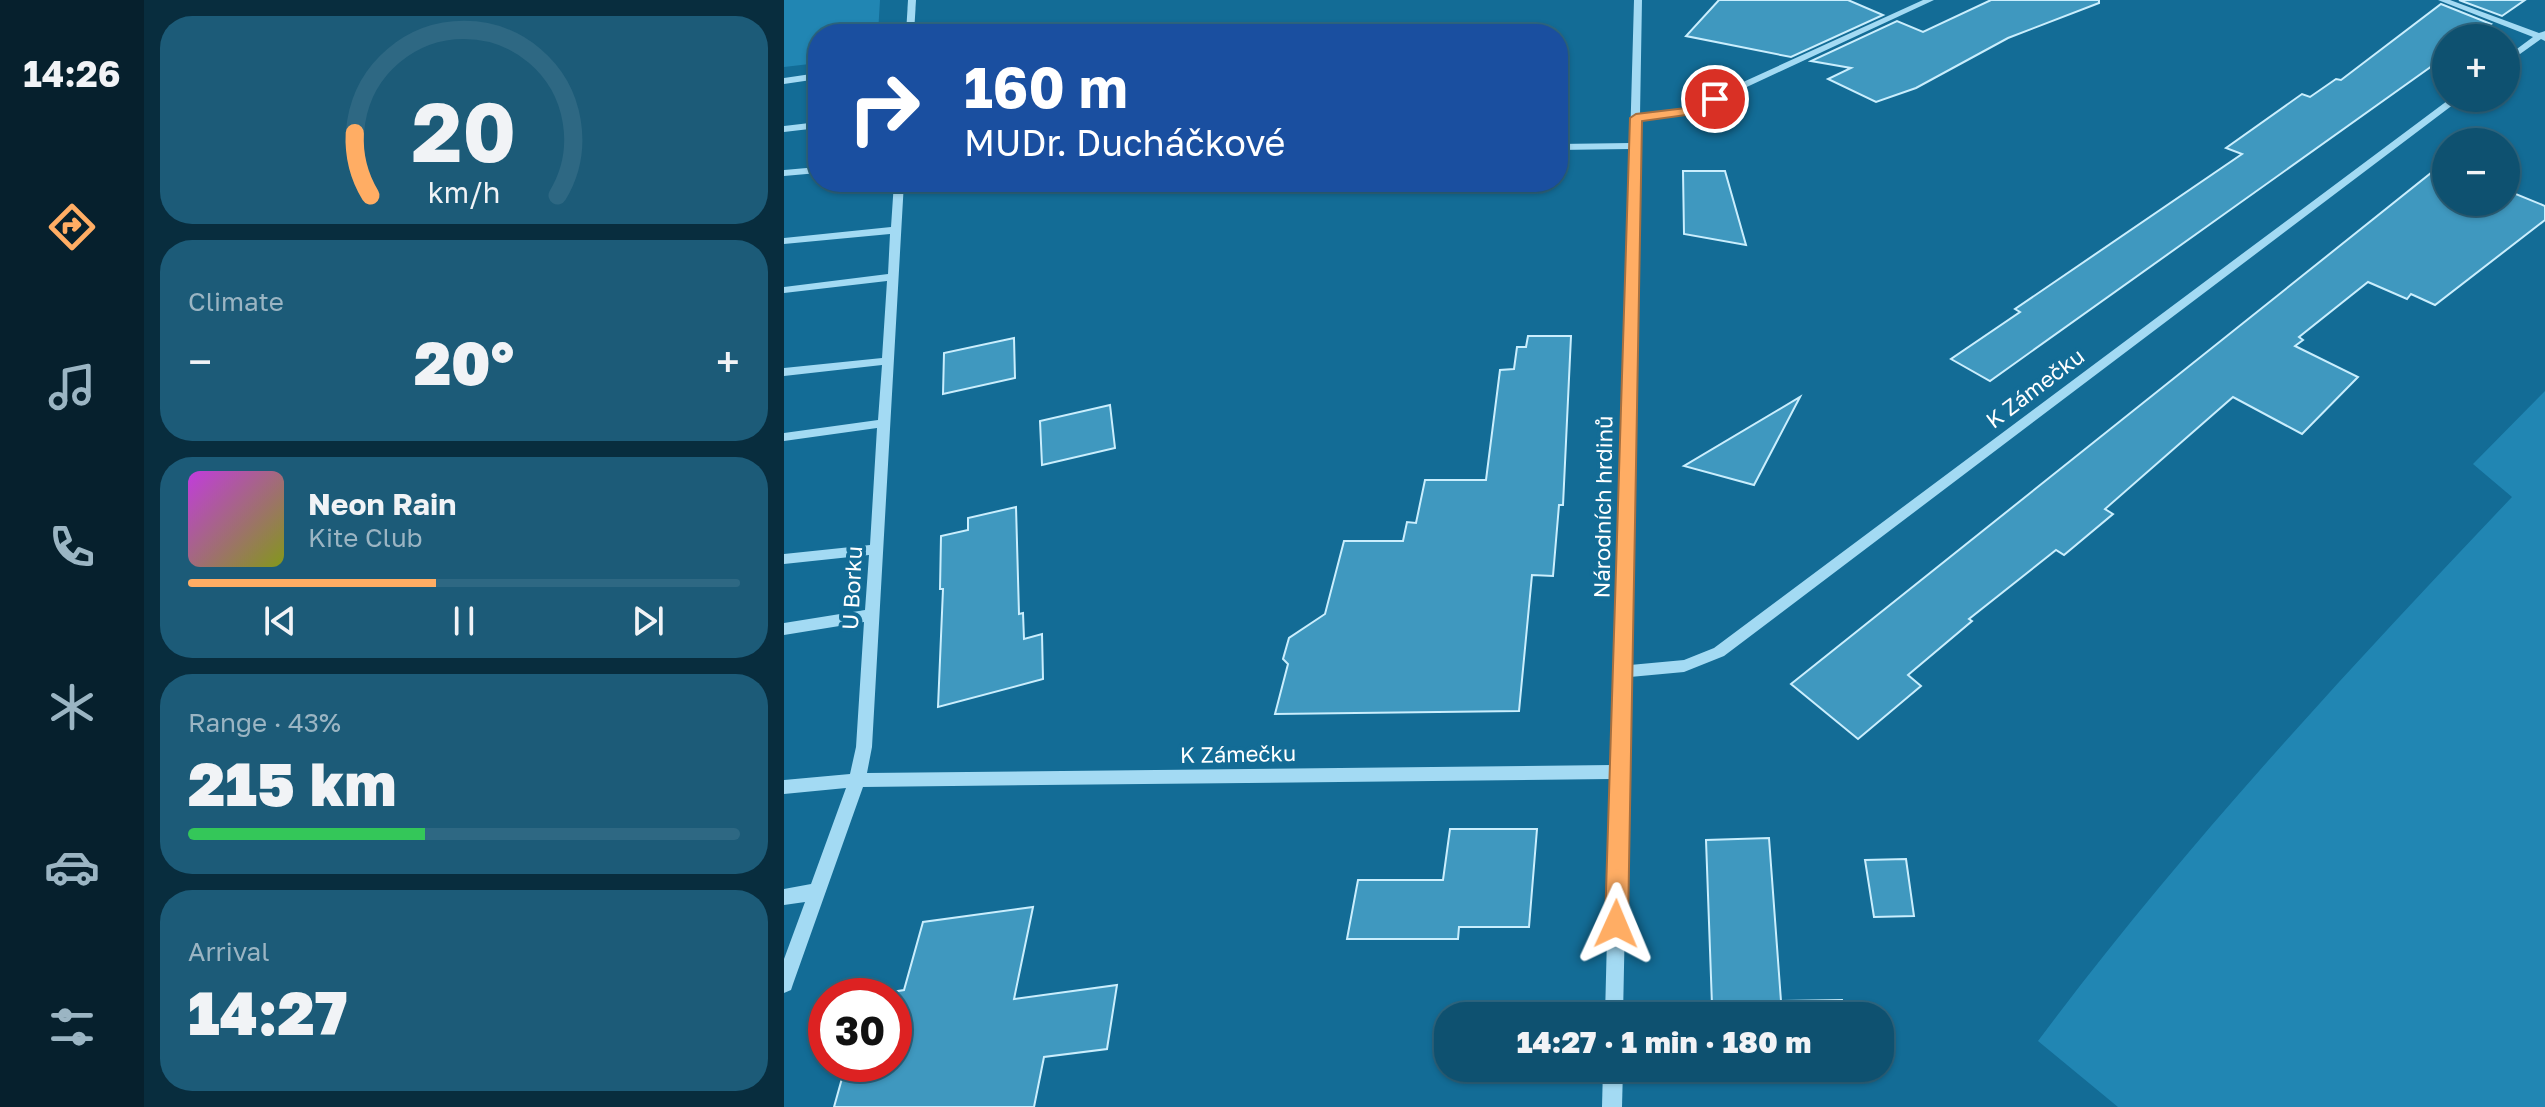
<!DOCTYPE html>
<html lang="en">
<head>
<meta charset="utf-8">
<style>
	:root { --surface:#0e5170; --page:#1c5b78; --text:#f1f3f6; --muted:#9bb5c3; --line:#2e6883; --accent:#ffad64 }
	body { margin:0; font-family:"Golos Text",sans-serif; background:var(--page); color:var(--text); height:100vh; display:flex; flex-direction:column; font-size:30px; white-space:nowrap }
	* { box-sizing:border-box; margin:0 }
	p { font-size:26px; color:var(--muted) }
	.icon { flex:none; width:44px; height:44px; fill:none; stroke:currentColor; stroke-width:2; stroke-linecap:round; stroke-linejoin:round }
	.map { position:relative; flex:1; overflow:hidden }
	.panel { display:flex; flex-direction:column; gap:16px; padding:16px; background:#082d3e; width:640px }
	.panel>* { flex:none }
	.guide { position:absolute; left:24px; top:24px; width:760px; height:168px; border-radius:32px; box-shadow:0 2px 6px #0004,0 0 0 2px var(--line); background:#1a4fa0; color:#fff; overflow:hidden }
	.tools { position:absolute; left:1648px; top:24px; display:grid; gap:16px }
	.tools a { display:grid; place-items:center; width:88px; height:88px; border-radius:50%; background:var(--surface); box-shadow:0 2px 6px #0004,0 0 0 2px var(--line); font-size:40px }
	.speed { position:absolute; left:24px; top:978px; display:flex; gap:16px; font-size:40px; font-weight:700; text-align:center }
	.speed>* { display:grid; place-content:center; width:104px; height:104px; border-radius:50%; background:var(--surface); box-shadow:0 2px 6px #0004,0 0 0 2px var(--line); line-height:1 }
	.speed .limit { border:12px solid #d22; background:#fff; color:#111 }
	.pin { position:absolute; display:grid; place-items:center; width:68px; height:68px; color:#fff; margin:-34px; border:4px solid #fff; border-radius:50%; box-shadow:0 2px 8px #0007 }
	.me { position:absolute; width:88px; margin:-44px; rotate:1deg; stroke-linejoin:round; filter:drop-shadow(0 0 6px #0008) }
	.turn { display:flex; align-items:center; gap:28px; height:168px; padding:0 24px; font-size:36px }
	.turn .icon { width:104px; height:104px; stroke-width:2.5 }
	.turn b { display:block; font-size:56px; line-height:68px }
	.big { font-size:60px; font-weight:800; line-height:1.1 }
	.panel .card { flex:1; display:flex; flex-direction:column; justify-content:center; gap:12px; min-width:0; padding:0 28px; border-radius:32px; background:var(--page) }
	.panel .dial { align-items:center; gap:0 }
	.dial svg { height:208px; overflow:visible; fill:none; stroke:var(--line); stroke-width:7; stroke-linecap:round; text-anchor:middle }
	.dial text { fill:var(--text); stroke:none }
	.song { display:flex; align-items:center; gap:24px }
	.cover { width:96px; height:96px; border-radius:12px; background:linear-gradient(135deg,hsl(290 70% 55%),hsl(70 70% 35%)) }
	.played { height:8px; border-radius:4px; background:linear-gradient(90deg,var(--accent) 45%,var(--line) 45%) }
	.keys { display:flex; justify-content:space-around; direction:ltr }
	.heat { display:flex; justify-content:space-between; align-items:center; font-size:44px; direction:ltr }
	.charge { height:12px; border-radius:6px; background:linear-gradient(90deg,#34c759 43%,var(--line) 0) }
	.trip { position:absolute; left:650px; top:1002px; width:460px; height:80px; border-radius:32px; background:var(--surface); box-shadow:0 2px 6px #0004,0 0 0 2px var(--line); font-weight:800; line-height:80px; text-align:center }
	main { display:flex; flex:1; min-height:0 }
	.tab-bar { display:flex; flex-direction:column; width:144px; justify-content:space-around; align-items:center; background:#06202d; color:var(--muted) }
	.tab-bar .icon { width:56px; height:56px }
	.tab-bar .selected { color:var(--accent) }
	.tab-bar b { font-size:36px; color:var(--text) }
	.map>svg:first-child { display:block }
	.green { fill:#2186b3 }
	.building { fill:#3f98bf; stroke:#caeefd; stroke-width:2 }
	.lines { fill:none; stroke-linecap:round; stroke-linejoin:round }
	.minor { fill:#a3daf3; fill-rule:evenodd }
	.route { fill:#ffad64; stroke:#a67041; stroke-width:2 }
	.labels { text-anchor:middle; stroke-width:8; stroke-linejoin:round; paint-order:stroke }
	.street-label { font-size:22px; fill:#fff; stroke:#136c96 }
</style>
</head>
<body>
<main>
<nav class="tab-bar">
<b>14:26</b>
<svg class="icon selected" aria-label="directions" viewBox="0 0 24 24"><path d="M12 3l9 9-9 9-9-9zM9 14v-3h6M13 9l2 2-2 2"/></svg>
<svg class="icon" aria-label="music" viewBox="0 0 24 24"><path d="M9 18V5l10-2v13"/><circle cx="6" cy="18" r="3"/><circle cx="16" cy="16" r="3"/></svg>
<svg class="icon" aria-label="phone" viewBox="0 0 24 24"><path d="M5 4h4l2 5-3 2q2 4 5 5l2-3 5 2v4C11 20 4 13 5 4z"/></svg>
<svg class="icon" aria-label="climate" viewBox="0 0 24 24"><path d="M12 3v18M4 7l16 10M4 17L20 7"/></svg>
<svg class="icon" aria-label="car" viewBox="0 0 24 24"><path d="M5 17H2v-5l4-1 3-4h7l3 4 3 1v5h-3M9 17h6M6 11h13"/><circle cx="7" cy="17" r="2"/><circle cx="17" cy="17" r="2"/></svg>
<svg class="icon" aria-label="filters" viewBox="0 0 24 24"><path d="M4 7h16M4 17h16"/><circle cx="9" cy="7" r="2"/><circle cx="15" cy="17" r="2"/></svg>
</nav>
<section class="panel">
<div class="card dial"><svg viewBox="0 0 100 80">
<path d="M14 69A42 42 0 1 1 86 69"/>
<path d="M14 69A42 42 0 0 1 8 45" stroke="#ffad64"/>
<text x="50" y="56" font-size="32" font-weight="700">20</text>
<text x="50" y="72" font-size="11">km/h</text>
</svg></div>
<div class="card"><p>Climate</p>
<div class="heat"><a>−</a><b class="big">20°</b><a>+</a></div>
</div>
<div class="card">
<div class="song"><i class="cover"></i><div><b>Neon Rain</b><p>Kite Club</p></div></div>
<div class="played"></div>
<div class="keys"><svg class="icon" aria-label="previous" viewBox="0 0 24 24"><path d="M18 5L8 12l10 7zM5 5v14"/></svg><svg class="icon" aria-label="pause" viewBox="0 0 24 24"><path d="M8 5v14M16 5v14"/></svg><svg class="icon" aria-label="next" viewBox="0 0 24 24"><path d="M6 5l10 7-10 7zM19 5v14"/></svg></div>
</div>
<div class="card"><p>Range · 43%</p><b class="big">215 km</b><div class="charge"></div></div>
<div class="card"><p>Arrival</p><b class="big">14:27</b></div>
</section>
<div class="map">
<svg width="1761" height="1107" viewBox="0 0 1761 1107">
	<rect width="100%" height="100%" fill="#136c96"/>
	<g class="green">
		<polygon points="0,0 96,0 94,33 34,34 34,63 0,67"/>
		<path d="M1761 391V1107H1334L1254 1041C1398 848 1563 671 1728 497L1689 464Z"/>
	</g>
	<g class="building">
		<polygon points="935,0 1064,0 1099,15 1007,57 902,36"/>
		<polygon points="1207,0 1315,0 1315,3 1224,38 1132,88 1092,102 1044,79 1067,68 1027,61 1113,21 1139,32"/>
		<polygon points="1675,0 1741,0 1718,16"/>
		<polygon points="1657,4 1707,24 1687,38 1662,38 1662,56 1206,381 1167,359 1236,312 1231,309 1458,154 1442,148 1518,94 1526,97 1552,79 1557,80"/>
		<polygon points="1657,165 1662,167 1662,202 1722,202 1722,190 1761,206 1761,220 1651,305 1627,294 1623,299 1584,282 1515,337 1519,340 1511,346 1574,377 1518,434 1449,397 1321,509 1329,514 1280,555 1272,550 1185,619 1188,621 1124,675 1137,686 1074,739 1007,684"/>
		<polygon points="899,171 941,171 962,245 900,234"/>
		<polygon points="744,336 787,336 779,505 775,505 769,576 748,575 735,711 491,714 504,664 499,659 505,638 541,614 560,541 619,541 623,522 632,523 641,480 702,480 716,370 730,369 733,347 742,347"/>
		<polygon points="230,338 231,378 159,394 160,353"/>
		<polygon points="1016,397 970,485 900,466"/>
		<polygon points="326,405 331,448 258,465 256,421"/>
		<polygon points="232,507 235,614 239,613 240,639 258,634 259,679 154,707 159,589 156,589 157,536 184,530 184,518"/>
		<polygon points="666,829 753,829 745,927 675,927 674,939 563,939 574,880 659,880"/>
		<polygon points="985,838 997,1001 1058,1000 1060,1016 947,1016 946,1005 928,1005 922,840"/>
		<polygon points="1122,859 1130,916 1090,917 1081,860"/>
		<polygon points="249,907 230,999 333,985 323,1049 260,1057 250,1107 50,1107 62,1064 110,1064 110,996 82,996 120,990 139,922"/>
		<polygon points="949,1068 1065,1068 1066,1071 949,1071"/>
	</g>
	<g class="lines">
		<g class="minor">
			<polygon points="124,0 132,0 130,34 122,34"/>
			<polygon points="850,0 858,0 856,115 902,108 1139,0 1150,0 907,113 856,120 846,665 900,660 930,648 1667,98 1678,98 940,656 900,672 846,677 839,1016 821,1016 827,779 79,787 9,984 7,990 0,993 0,959 21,902 0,905 0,889 27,884 62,788 0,794 0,780 66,774 72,747 80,622 0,635 0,623 81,610 85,555 0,564 0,554 86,545 93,428 0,441 0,433 94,420 98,365 0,376 0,368 98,358 103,281 0,293 0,287 104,274 106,234 0,244 0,238 107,227 110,182 120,182 88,747 83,773 828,765 846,149 774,150 774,144 846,143"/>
			<polygon points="1654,0 1666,0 1755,33 1761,31 1761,41 1757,39 1722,64 1722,57 1749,37"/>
			<polygon points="34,73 34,79 0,84 0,78"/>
			<polygon points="34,122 34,128 0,132 0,126"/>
			<polygon points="34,167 34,173 0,176 0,170"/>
			<polygon points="819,1068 839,1068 838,1107 818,1107"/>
		</g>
	</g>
	<polygon class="route" points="927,96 937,99 909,114 858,121 844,924 841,932 832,935 824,932 821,924 846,118 852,114 902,108"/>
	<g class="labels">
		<g class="street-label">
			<text transform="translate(1251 388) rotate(-37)" y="8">K Zámečku</text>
			<text transform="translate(819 507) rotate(-89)" y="8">Národních hrdinů</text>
			<text transform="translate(68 588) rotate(-87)" y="8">U Borku</text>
			<text transform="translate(454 754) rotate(-1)" y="8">K Zámečku</text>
		</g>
	</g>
</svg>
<div class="tools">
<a>+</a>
<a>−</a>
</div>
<div class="speed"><div class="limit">30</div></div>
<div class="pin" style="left:931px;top:99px;background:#d93025"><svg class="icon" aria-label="arrive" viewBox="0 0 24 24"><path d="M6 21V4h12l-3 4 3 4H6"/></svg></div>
<svg class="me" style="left:832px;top:924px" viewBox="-20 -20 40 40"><path d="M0-17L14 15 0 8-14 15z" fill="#ffad64" stroke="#fff" stroke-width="4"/></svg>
<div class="trip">14:27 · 1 min · 180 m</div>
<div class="guide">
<div class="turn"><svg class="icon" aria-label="right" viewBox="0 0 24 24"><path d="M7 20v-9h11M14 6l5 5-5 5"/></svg><div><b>160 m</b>MUDr. Ducháčkové</div></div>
</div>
</div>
</main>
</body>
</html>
